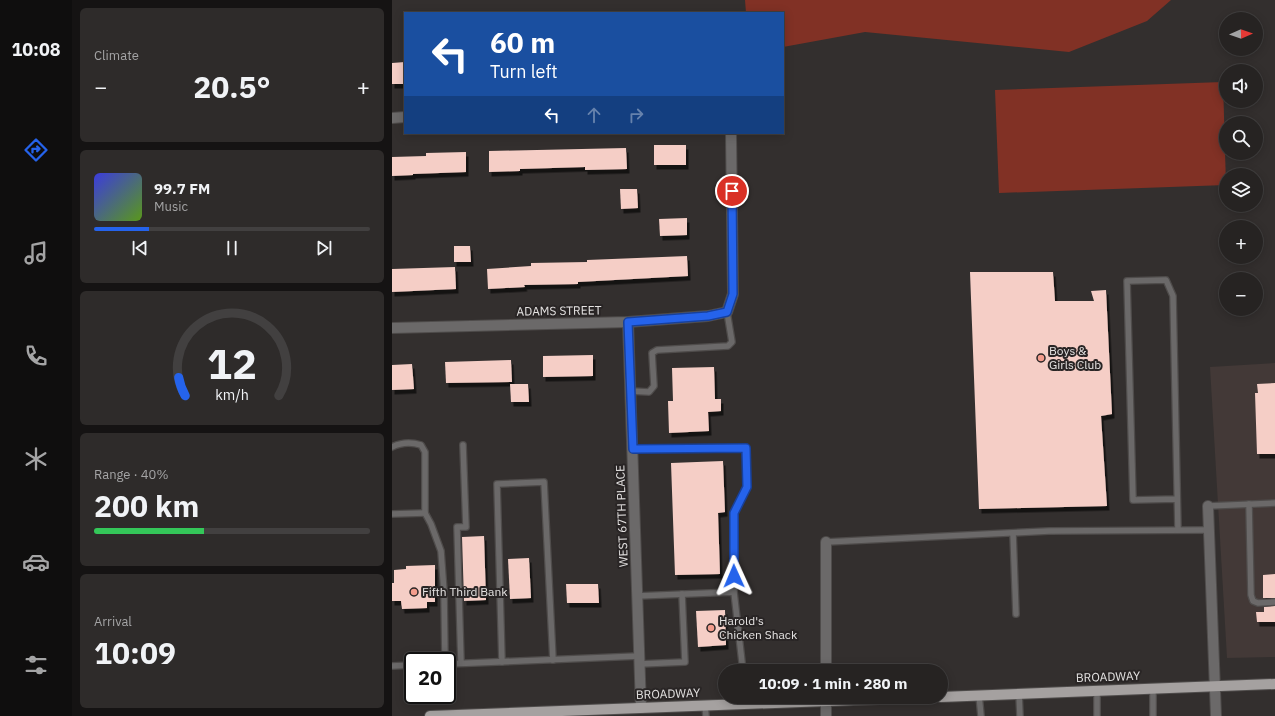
<!DOCTYPE html>
<html lang="en">
<head>
<meta charset="utf-8">
<style>
	:root { --surface:#262322; --page:#2e2b2a; --text:#f1f3f6; --muted:#a4a4a5; --line:#424040; --accent:#2563eb }
	body { margin:0; font-family:"IBM Plex Sans",sans-serif; background:var(--page); color:var(--text); height:100vh; display:flex; flex-direction:column; font-size:15px; white-space:nowrap }
	* { box-sizing:border-box; margin:0 }
	p { font-size:13px; color:var(--muted) }
	.icon { flex:none; width:22px; height:22px; fill:none; stroke:currentColor; stroke-width:2; stroke-linecap:round; stroke-linejoin:round }
	.map { position:relative; flex:1; overflow:hidden }
	.panel { display:flex; flex-direction:column; gap:8px; padding:8px; background:#151313; width:320px }
	.panel>* { flex:none }
	.top-card { position:absolute; left:12px; top:12px; width:380px; height:122px; border-radius:0px; box-shadow:0 2px 10px #0003,0 0 0 1px var(--line); background:#1a4fa0; color:#fff; overflow:hidden }
	.needle { width:26px; rotate:88deg }
	.tools { position:absolute; left:827px; top:12px; display:grid; gap:8px }
	.tools a { display:grid; place-items:center; width:44px; height:44px; border-radius:50%; background:var(--surface); box-shadow:0 2px 10px #0003,0 0 0 1px var(--line); font-size:20px }
	.speed { position:absolute; left:12px; top:652px; display:flex; gap:8px; font-size:20px; font-weight:700; text-align:center }
	.speed>* { display:grid; place-content:center; width:52px; height:52px; border-radius:50%; background:var(--surface); box-shadow:0 2px 10px #0003,0 0 0 1px var(--line); line-height:1 }
	.speed .limit { border:2px solid #111; border-radius:6px; background:#fff; color:#111 }
	.pin { position:absolute; display:grid; place-items:center; width:34px; height:34px; color:#fff; margin:-17px; border:2px solid #fff; border-radius:50%; box-shadow:0 1px 4px #0007 }
	.me { position:absolute; width:44px; margin:-22px; rotate:359deg; stroke-linejoin:round; filter:drop-shadow(0 0 3px #0008) }
	.turn { display:flex; align-items:center; gap:14px; height:84px; padding:0 20px; font-size:18px }
	.turn .icon { width:52px; height:52px; stroke-width:2.5 }
	.turn b { display:block; font-size:28px; line-height:34px }
	.lanes { display:flex; align-items:center; height:38px; padding:0 20px; background:#0003; justify-content:center; gap:20px; direction:ltr }
	.lanes .off { opacity:.35 }
	.big { font-size:30px; font-weight:800; line-height:1.1 }
	.panel .card { flex:1; display:flex; flex-direction:column; justify-content:center; gap:6px; min-width:0; padding:0 14px; border-radius:6px; background:var(--page) }
	.panel .dial { align-items:center; gap:0 }
	.dial svg { height:104px; overflow:visible; fill:none; stroke:var(--line); stroke-width:7; stroke-linecap:round; text-anchor:middle }
	.dial text { fill:var(--text); stroke:none }
	.song { display:flex; align-items:center; gap:12px }
	.cover { width:48px; height:48px; border-radius:6px; background:linear-gradient(135deg,hsl(240 70% 55%),hsl(90 70% 35%)) }
	.played { height:4px; border-radius:2px; background:linear-gradient(90deg,var(--accent) 20%,var(--line) 20%) }
	.keys { display:flex; justify-content:space-around; direction:ltr }
	.heat { display:flex; justify-content:space-between; align-items:center; font-size:22px; direction:ltr }
	.charge { height:6px; border-radius:3px; background:linear-gradient(90deg,#34c759 40%,var(--line) 0) }
	.trip { position:absolute; left:326px; top:664px; width:230px; height:40px; border-radius:20px; background:var(--surface); box-shadow:0 2px 10px #0003,0 0 0 1px var(--line); font-weight:800; line-height:40px; text-align:center }
	main { display:flex; flex:1; min-height:0 }
	.tab-bar { display:flex; flex-direction:column; width:72px; justify-content:space-around; align-items:center; background:#0f0e0e; color:var(--muted) }
	.tab-bar .icon { width:28px; height:28px }
	.tab-bar .on { color:var(--accent) }
	.tab-bar b { font-size:18px; color:var(--text) }
	.map>svg:first-child { display:block }
	.built { fill:#433937 }
	.green { fill:#813125 }
	.building { fill:#f5cec6; filter:url(#shadow) }
	.lines { fill:none; stroke-linecap:round; stroke-linejoin:round }
	.service-casing { stroke:#4f4c4b; stroke-width:8 }
	.minor-casing { stroke:#4f4c4b; stroke-width:12 }
	.primary-casing { stroke:#4f4c4b; stroke-width:12 }
	.service { stroke:#6b6969; stroke-width:5.5 }
	.minor { stroke:#6b6969; stroke-width:10 }
	.primary { stroke:#a5a1a0; stroke-width:10 }
	.route-casing { stroke:#184099; stroke-width:10 }
	.route { stroke:#2563eb; stroke-width:7 }
	.poi-dot { fill:#f49d8d; stroke:#292525; stroke-width:1.5 }
	.labels { text-anchor:middle; stroke-width:4; stroke-linejoin:round; paint-order:stroke }
	.street-label { font-size:12px; fill:#e5e3e2; stroke:#292525 }
	.poi-label { font-size:12px; fill:#e5e3e2; stroke:#292525; text-anchor:start }
</style>
</head>
<body>
<main>
<nav class="tab-bar">
<b>10:08</b>
<svg class="icon on" aria-label="directions" viewBox="0 0 24 24"><path d="M12 3l9 9-9 9-9-9zM9 14v-3h6M13 9l2 2-2 2"/></svg>
<svg class="icon" aria-label="music" viewBox="0 0 24 24"><path d="M9 18V5l10-2v13"/><circle cx="6" cy="18" r="3"/><circle cx="16" cy="16" r="3"/></svg>
<svg class="icon" aria-label="phone" viewBox="0 0 24 24"><path d="M5 4h4l2 5-3 2q2 4 5 5l2-3 5 2v4C11 20 4 13 5 4z"/></svg>
<svg class="icon" aria-label="climate" viewBox="0 0 24 24"><path d="M12 3v18M4 7l16 10M4 17L20 7"/></svg>
<svg class="icon" aria-label="car" viewBox="0 0 24 24"><path d="M5 17H2v-5l4-1 3-4h7l3 4 3 1v5h-3M9 17h6M6 11h13"/><circle cx="7" cy="17" r="2"/><circle cx="17" cy="17" r="2"/></svg>
<svg class="icon" aria-label="filters" viewBox="0 0 24 24"><path d="M4 7h16M4 17h16"/><circle cx="9" cy="7" r="2"/><circle cx="15" cy="17" r="2"/></svg>
</nav>
<section class="panel">
<div class="card"><p>Climate</p>
<div class="heat"><a>−</a><b class="big">20.5°</b><a>+</a></div>
</div>
<div class="card">
<div class="song"><i class="cover"></i><div><b>99.7 FM</b><p>Music</p></div></div>
<div class="played"></div>
<div class="keys"><svg class="icon" aria-label="previous" viewBox="0 0 24 24"><path d="M18 5L8 12l10 7zM5 5v14"/></svg><svg class="icon" aria-label="pause" viewBox="0 0 24 24"><path d="M8 5v14M16 5v14"/></svg><svg class="icon" aria-label="next" viewBox="0 0 24 24"><path d="M6 5l10 7-10 7zM19 5v14"/></svg></div>
</div>
<div class="card dial"><svg viewBox="0 0 100 80">
<path d="M14 69A42 42 0 1 1 86 69"/>
<path d="M14 69A42 42 0 0 1 9 55" stroke="#2563eb"/>
<text x="50" y="56" font-size="32" font-weight="700">12</text>
<text x="50" y="72" font-size="11">km/h</text>
</svg></div>
<div class="card"><p>Range · 40%</p><b class="big">200 km</b><div class="charge"></div></div>
<div class="card"><p>Arrival</p><b class="big">10:09</b></div>
</section>
<div class="map">
<svg width="883" height="716" viewBox="0 0 883 716">
	<defs>
		<filter id="shadow"><feDropShadow dx="2.5" dy="4.5" stdDeviation="0" flood-color="#0009"/></filter>
	</defs>
	<rect width="100%" height="100%" fill="#332f2e"/>
	<polygon class="built" points="883,363 883,657 835,658 818,367"/>
	<g class="green">
		<polygon points="353,0 779,0 755,21 677,52 473,32 391,47 391,13 354,13"/>
		<polygon points="831,82 834,185 607,193 603,90"/>
	</g>
	<g class="building">
		<polygon points="13,62 13,84 0,84 0,63"/>
		<rect x="262" y="145" width="32" height="20"/>
		<polygon points="234,148 235,169 193,170 193,167 128,169 128,171 97,172 97,151"/>
		<polygon points="74,152 74,172 21,174 21,175 0,176 0,157 34,156 34,153"/>
		<polygon points="228,189 245,189 246,208 229,209"/>
		<polygon points="295,218 295,235 268,236 267,219"/>
		<polygon points="62,246 78,246 79,262 62,262"/>
		<polygon points="295,256 296,276 186,282 186,284 132,285 133,287 96,289 95,269 139,266 139,263 195,262 195,260"/>
		<polygon points="63,267 64,289 0,292 0,269"/>
		<polygon points="578,272 661,272 663,301 702,301 699,291 714,290 720,414 709,416 715,506 587,509"/>
		<polygon points="201,355 201,376 151,377 151,356"/>
		<polygon points="119,360 120,382 54,383 53,362"/>
		<polygon points="20,364 22,389 0,390 0,365"/>
		<polygon points="322,367 323,399 329,399 329,411 316,412 317,431 277,433 276,401 281,401 280,368"/>
		<polygon points="883,383 883,454 865,454 863,393 866,393 865,384"/>
		<polygon points="118,384 136,384 137,402 119,402"/>
		<polygon points="331,461 333,512 326,513 328,574 283,575 279,463"/>
		<polygon points="92,536 94,600 72,601 70,537"/>
		<polygon points="137,558 139,598 118,599 116,559"/>
		<polygon points="43,565 43,602 35,602 35,608 10,609 9,601 0,601 0,583 2,583 2,570 14,569 14,566"/>
		<polygon points="883,574 883,598 871,598 871,575"/>
		<polygon points="174,584 206,584 207,603 175,603"/>
		<polygon points="883,606 883,622 865,622 864,612 872,612 872,607"/>
		<polygon points="333,610 334,645 306,647 304,611"/>
	</g>
	<g class="lines">
		<defs>
			<g id="service">
				<polyline points="239,391 257,392 262,386 260,353 265,350 336,346 340,342 335,312"/>
				<path d="M0 447C10 442 19 442 29 445L33 452V513L39 524 49 551 52 592 53 661"/>
				<polyline points="241,449 354,449 355,487 342,513 342,592"/>
				<polyline points="785,499 741,500 735,281 774,280 781,296 786,530"/>
				<polyline points="857,504 859,595 861,601 866,603 883,602"/>
				<polyline points="816,506 883,503"/>
				<polyline points="0,514 33,513"/>
				<polyline points="621,533 624,614"/>
				<polyline points="434,542 657,531 816,530"/>
				<polyline points="245,596 342,592 351,671"/>
				<polyline points="110,662 105,484 152,482 161,660"/>
				<polyline points="69,663 65,527 74,527 71,445"/>
				<polyline points="55,664 247,656"/>
				<polyline points="248,664 293,662 290,594"/>
				<polyline points="0,666 21,665"/>
				<polyline points="761,689 761,716"/>
				<polyline points="627,694 628,716"/>
				<polyline points="587,695 589,716"/>
				<polyline points="313,706 314,716"/>
				<polyline points="705,716 705,691"/>
			</g>
			<g id="minor">
				<polyline points="0,118 13,117"/>
				<polyline points="236,322 249,708"/>
				<polyline points="0,328 236,322 316,316 335,312 341,294 339,133"/>
				<polyline points="816,506 824,716"/>
				<polyline points="434,542 434,671"/>
				<polyline points="434,697 434,716"/>
			</g>
			<g id="primary">
				<polyline points="549,697 883,684"/>
				<polyline points="38,716 540,697"/>
			</g>
		</defs>
		<use href="#service" class="service-casing"/>
		<use href="#minor" class="minor-casing"/>
		<use href="#primary" class="primary-casing"/>
		<use href="#service" class="service"/>
		<use href="#minor" class="minor"/>
		<use href="#primary" class="primary"/>
	</g>
	<g class="lines">
		<defs>
			<polyline id="route" points="340,191 341,294 335,312 316,316 236,322 241,449 354,448 355,487 342,513 342,576"/>
		</defs>
		<use href="#route" class="route-casing"/>
		<use href="#route" class="route"/>
	</g>
	<g class="poi-dot">
		<circle cx="649" cy="358" r="4"/>
		<circle cx="22" cy="592" r="4"/>
		<circle cx="319" cy="628" r="4"/>
	</g>
	<g class="labels">
		<g class="street-label">
			<text transform="translate(167 311) rotate(-1)" y="4">ADAMS STREET</text>
			<text transform="translate(230 516) rotate(-92)" y="4">WEST 67TH PLACE</text>
			<text transform="translate(716 677) rotate(-2)" y="4">BROADWAY</text>
			<text transform="translate(276 694) rotate(-2)" y="4">BROADWAY</text>
		</g>
		<g class="poi-label">
			<text x="657" y="355">Boys &amp;<tspan x="657" dy="14">Girls Club</tspan></text>
			<text x="30" y="596">Fifth Third Bank</text>
			<text x="327" y="625">Harold's<tspan x="327" dy="14">Chicken Shack</tspan></text>
		</g>
	</g>
</svg>
<div class="tools">
<a><svg class="needle" viewBox="-14 -14 28 28"><path d="M0-13l5 13h-10z" fill="#e53935"/><path d="M0 13l5-13h-10z" fill="#a4a4a5"/></svg></a>
<a><svg class="icon" aria-label="sound" viewBox="0 0 24 24"><path d="M4 9h4l5-4v14l-5-4H4zM17 9q2 3 0 6"/></svg></a>
<a><svg class="icon" aria-label="search" viewBox="0 0 24 24"><circle cx="10" cy="10" r="6"/><path d="M15 15l6 6"/></svg></a>
<a><svg class="icon" aria-label="layers" viewBox="0 0 24 24"><path d="M12 4l9 5-9 5-9-5zM3 14l9 5 9-5"/></svg></a>
<a>+</a>
<a>−</a>
</div>
<div class="speed"><div class="limit">20</div></div>
<div class="pin" style="left:340px;top:191px;background:#d93025"><svg class="icon" aria-label="arrive" viewBox="0 0 24 24"><path d="M6 21V4h12l-3 4 3 4H6"/></svg></div>
<svg class="me" style="left:342px;top:576px" viewBox="-20 -20 40 40"><path d="M0-17L14 15 0 8-14 15z" fill="#2563eb" stroke="#fff" stroke-width="4"/></svg>
<div class="trip">10:09 · 1 min · 280 m</div>
<div class="top-card">
<div class="turn"><svg class="icon" aria-label="left" viewBox="0 0 24 24"><path d="M17 20v-9H6M10 6l-5 5 5 5"/></svg><div><b>60 m</b>Turn left</div></div>
<div class="lanes"><svg class="icon" aria-label="left" viewBox="0 0 24 24"><path d="M17 20v-9H6M10 6l-5 5 5 5"/></svg><svg class="icon off" aria-label="ahead" viewBox="0 0 24 24"><path d="M12 20V5M6 11l6-6 6 6"/></svg><svg class="icon off" aria-label="right" viewBox="0 0 24 24"><path d="M7 20v-9h11M14 6l5 5-5 5"/></svg></div>
</div>
</div>
</main>
</body>
</html>
